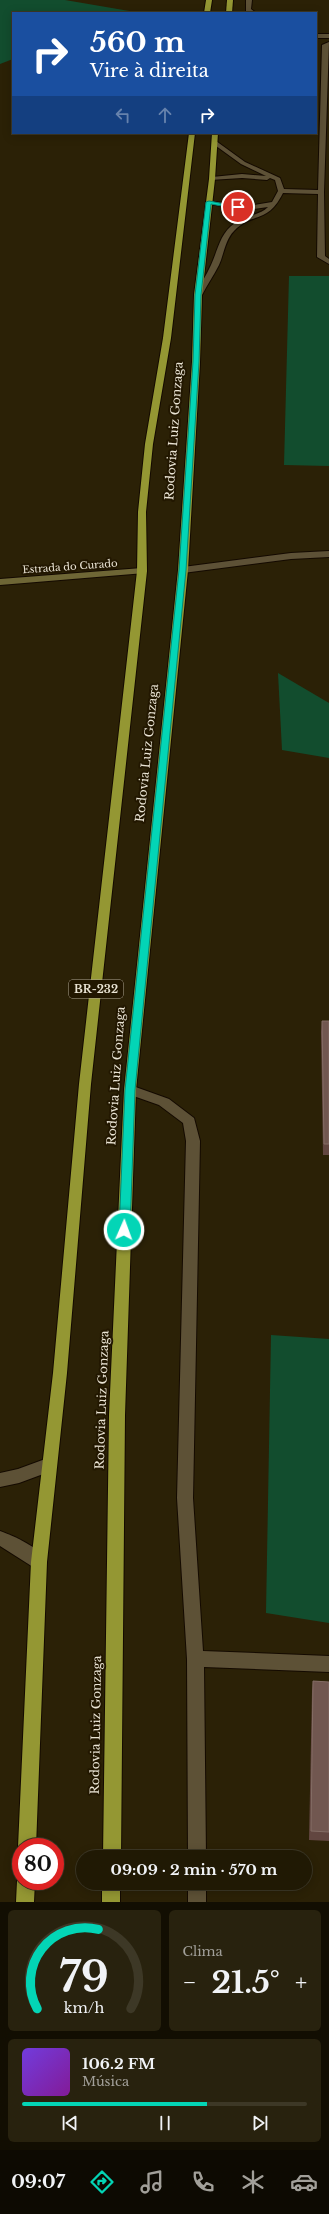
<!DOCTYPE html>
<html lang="pt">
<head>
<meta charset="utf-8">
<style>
	:root { --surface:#201904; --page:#28220e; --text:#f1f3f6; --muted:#a2a09a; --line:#3d3826; --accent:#03d5b6 }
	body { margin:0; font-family:"Libre Baskerville",serif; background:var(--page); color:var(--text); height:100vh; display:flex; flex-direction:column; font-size:15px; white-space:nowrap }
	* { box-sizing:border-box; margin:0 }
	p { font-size:13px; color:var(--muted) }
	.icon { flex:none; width:22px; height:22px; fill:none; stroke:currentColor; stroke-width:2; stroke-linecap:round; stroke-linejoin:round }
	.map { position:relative; height:1902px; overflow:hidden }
	.details { display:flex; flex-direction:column; gap:8px; padding:8px; background:#120e02; flex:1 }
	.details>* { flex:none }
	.guide { position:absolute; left:12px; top:12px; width:305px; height:122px; border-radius:0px; box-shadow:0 2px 10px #0003,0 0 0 1px var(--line); background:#1a4fa0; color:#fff; overflow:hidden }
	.speed { position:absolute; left:12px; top:1838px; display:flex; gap:8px; font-size:20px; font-weight:700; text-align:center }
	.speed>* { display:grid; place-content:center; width:52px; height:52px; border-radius:50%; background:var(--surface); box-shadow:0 2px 10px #0003,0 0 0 1px var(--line); line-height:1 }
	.speed .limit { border:6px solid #d22; background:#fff; color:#111 }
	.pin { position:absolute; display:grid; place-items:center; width:34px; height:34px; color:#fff; margin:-17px; border:2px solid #fff; border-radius:50%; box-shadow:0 1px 4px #0007 }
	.me { position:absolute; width:44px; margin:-22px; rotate:2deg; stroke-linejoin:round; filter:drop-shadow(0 0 3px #0008) }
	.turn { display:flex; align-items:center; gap:14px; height:84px; padding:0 12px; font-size:18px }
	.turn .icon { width:52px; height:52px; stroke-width:2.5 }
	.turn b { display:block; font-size:28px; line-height:34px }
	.lanes { display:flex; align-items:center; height:38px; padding:0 12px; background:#0003; justify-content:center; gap:20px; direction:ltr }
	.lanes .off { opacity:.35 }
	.big { font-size:30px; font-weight:700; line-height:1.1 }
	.details .tile { flex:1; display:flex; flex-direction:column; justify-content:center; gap:6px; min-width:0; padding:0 14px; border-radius:6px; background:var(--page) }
	.details .dial { align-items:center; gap:0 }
	.dial svg { height:104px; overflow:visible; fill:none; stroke:var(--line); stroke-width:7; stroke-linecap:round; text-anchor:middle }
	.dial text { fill:var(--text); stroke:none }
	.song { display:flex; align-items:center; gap:12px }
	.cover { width:48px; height:48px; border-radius:6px; background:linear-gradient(135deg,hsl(260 70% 55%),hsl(290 70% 35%)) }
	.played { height:4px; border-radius:2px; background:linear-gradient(90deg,var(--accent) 65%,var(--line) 65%) }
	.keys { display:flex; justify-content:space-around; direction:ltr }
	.heat { display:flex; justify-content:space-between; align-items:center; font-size:22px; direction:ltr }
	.details .tiles { flex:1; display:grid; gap:8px; grid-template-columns:1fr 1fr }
	.tile:last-child { grid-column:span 2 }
	.trip { position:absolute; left:76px; top:1850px; width:236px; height:40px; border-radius:20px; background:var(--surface); box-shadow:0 2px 10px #0003,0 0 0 1px var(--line); font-weight:700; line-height:40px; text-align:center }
	.dock { display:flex; height:64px; justify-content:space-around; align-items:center; background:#0d0a02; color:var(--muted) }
	.dock .icon { width:28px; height:28px }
	.dock .active { color:var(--accent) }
	.dock b { font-size:18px; color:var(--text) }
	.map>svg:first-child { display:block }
	.green { fill:#124d2e }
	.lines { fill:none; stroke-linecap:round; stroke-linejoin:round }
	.lane-casing { stroke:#140a00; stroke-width:2 }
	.secondary-casing { stroke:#140a00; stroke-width:2 }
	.highway-casing { stroke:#140a00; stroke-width:2 }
	.lane { fill:#5d5136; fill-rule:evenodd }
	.secondary { fill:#6e6635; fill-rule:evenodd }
	.highway { fill:#949733; fill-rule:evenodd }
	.wall { fill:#624640 }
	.building { fill:#715750; stroke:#846d65 }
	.route { fill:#03d5b6; stroke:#028a76 }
	.labels { text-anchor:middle; stroke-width:4; stroke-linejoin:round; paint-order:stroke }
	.far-street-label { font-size:10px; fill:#eae4d4; stroke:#221700 }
	.shield { fill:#221700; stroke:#aea694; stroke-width:1 }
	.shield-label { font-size:11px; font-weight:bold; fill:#eae4d4 }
	.street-label { font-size:12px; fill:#eae4d4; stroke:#221700 }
</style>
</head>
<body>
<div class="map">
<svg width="329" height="1902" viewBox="0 0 329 1902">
	<rect width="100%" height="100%" fill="#2b2106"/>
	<g class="green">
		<polygon points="0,0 65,0 141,13 13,13 13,59 0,64"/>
		<polygon points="289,276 329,276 329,466 284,465"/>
		<polygon points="278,673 329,703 329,758 282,750"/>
		<polygon points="271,1335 329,1339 329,1623 266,1613"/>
	</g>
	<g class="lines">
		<defs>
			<g id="lane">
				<polygon points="246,0 252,0 251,9 256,13 246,11"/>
				<rect x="316" y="34" width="13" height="4"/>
				<path d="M329 42 324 192 325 256 329 259V264L317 257 318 194 283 193C267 225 253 211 234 231 225 240 224 254 219 265 214 275 207 285 202 295L195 297 194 295C200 285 206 276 211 265 218 250 220 233 235 223 245 215 259 216 268 207L248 210 209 204 207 203V201L248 206 272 202 278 191 275 180 270 178 267 180 242 178 210 180V178L212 177 242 174 266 176 241 164 212 143V141H216L245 162 280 178 284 189 318 190 322 45Z"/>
				<polygon points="329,551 329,557 291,559 183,573 178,570 183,567 291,553"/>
				<polygon points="130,1085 169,1099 194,1118 200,1141 193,1498 203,1651 329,1656 329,1672 204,1667 206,1857 188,1857 187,1659 177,1498 186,1141 183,1123 159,1105 125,1093 124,1090 125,1087"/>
				<polygon points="48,1458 54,1460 56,1465 54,1470 19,1483 0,1487 0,1473 18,1469"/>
				<path d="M0 1531C14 1536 41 1548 47 1562L45 1567 39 1569 33 1567 0 1546Z"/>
				<rect x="188" y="1883" width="18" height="19"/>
			</g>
			<polygon id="secondary" points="142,568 147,571 145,573 0,585 0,579"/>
			<g id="highway">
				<polygon points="206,0 212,0 210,13 204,13"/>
				<polygon points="227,0 233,0 232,13 226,13"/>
				<polygon points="189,133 195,133 171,338 153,444 146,512 147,571 91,1084 67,1373 47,1562 36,1847 21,1847 21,1854 18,1847 31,1562 53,1373 79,1084 137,571 138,512 145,444 163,338"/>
				<polygon points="212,133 218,133 215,179 202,295 200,362 188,570 136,1090 125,1415 121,1857 103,1857 109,1415 124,1090 178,570 192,362 194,295 209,179"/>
				<polygon points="19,1874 21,1874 21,1881 35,1881 34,1902 16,1902 17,1881"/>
				<rect x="102" y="1883" width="18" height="19"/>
			</g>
		</defs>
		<use href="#lane" class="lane-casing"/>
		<use href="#secondary" class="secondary-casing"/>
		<use href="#highway" class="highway-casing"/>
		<use href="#lane" class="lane"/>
		<use href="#secondary" class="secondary"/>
		<use href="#highway" class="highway"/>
	</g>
	<g class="wall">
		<polygon points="322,1021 329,1021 329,1193 329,1155 323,1155 321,1032"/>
		<polygon points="313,1681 329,1682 329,1841 309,1840 312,1691"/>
	</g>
	<g class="building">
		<polygon points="322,1021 329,1021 329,1144 324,1144"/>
		<polygon points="313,1681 329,1682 329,1832 311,1831"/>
	</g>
	<polygon class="route" points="209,201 241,207 238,209 211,204 201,295 199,362 186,570 135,1090 130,1230 124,1234 119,1230 125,1090 179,570 193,362 195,295 206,202"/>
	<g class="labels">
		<g class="far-street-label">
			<text transform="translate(70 566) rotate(-4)" y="4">Estrada do Curado</text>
		</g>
		<rect class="shield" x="69" y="980" width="54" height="18" rx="3"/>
		<g class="shield-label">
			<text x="96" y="993">BR-232</text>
		</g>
		<g class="street-label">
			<text transform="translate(174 431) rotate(-86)" y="4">Rodovia Luiz Gonzaga</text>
			<text transform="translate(147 753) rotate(-84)" y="4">Rodovia Luiz Gonzaga</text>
			<text transform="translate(116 1076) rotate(-86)" y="4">Rodovia Luiz Gonzaga</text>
			<text transform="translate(102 1400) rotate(-88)" y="4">Rodovia Luiz Gonzaga</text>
			<text transform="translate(96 1725) rotate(-89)" y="4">Rodovia Luiz Gonzaga</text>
		</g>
	</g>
</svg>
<div class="speed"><div class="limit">80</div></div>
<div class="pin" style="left:238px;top:207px;background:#d93025"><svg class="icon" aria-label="arrive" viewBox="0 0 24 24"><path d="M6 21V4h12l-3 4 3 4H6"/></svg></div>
<svg class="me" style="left:124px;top:1230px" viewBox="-20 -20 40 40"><circle r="17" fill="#03d5b6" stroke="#fff" stroke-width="3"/><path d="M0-11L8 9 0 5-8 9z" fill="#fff"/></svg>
<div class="trip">09:09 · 2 min · 570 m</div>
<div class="guide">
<div class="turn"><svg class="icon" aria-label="right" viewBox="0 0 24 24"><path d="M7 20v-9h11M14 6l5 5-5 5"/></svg><div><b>560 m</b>Vire à direita</div></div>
<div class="lanes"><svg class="icon off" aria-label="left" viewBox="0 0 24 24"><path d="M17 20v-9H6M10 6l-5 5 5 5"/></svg><svg class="icon off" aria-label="ahead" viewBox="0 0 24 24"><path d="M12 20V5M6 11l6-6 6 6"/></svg><svg class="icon" aria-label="right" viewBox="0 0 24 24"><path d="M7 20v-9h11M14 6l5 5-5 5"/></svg></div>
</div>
</div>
<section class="details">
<div class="tiles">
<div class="tile dial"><svg viewBox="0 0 100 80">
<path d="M14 69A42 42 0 1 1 86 69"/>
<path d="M14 69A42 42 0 0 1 61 8" stroke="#03d5b6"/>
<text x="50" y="56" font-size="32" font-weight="700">79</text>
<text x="50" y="72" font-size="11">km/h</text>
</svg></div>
<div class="tile"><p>Clima</p>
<div class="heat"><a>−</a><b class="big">21.5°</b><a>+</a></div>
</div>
<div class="tile">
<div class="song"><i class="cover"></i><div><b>106.2 FM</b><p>Música</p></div></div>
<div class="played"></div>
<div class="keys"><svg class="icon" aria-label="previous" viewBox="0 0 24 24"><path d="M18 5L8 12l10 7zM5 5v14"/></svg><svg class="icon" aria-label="pause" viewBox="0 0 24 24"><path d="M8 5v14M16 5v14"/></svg><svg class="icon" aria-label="next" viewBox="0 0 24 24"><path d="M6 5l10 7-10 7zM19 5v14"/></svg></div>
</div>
</div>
</section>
<nav class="dock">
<b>09:07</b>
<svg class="icon active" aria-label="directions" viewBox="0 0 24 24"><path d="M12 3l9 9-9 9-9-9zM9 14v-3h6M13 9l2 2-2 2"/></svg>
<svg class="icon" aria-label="music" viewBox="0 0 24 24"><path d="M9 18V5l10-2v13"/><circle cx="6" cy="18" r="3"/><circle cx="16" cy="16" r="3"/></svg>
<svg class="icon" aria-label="phone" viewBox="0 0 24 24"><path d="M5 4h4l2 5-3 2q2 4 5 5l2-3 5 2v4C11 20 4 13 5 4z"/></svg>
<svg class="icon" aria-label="climate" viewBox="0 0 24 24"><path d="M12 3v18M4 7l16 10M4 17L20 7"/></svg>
<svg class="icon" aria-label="car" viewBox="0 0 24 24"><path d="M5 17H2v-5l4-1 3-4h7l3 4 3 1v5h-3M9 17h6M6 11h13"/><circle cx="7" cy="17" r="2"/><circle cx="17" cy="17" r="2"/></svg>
</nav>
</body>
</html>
